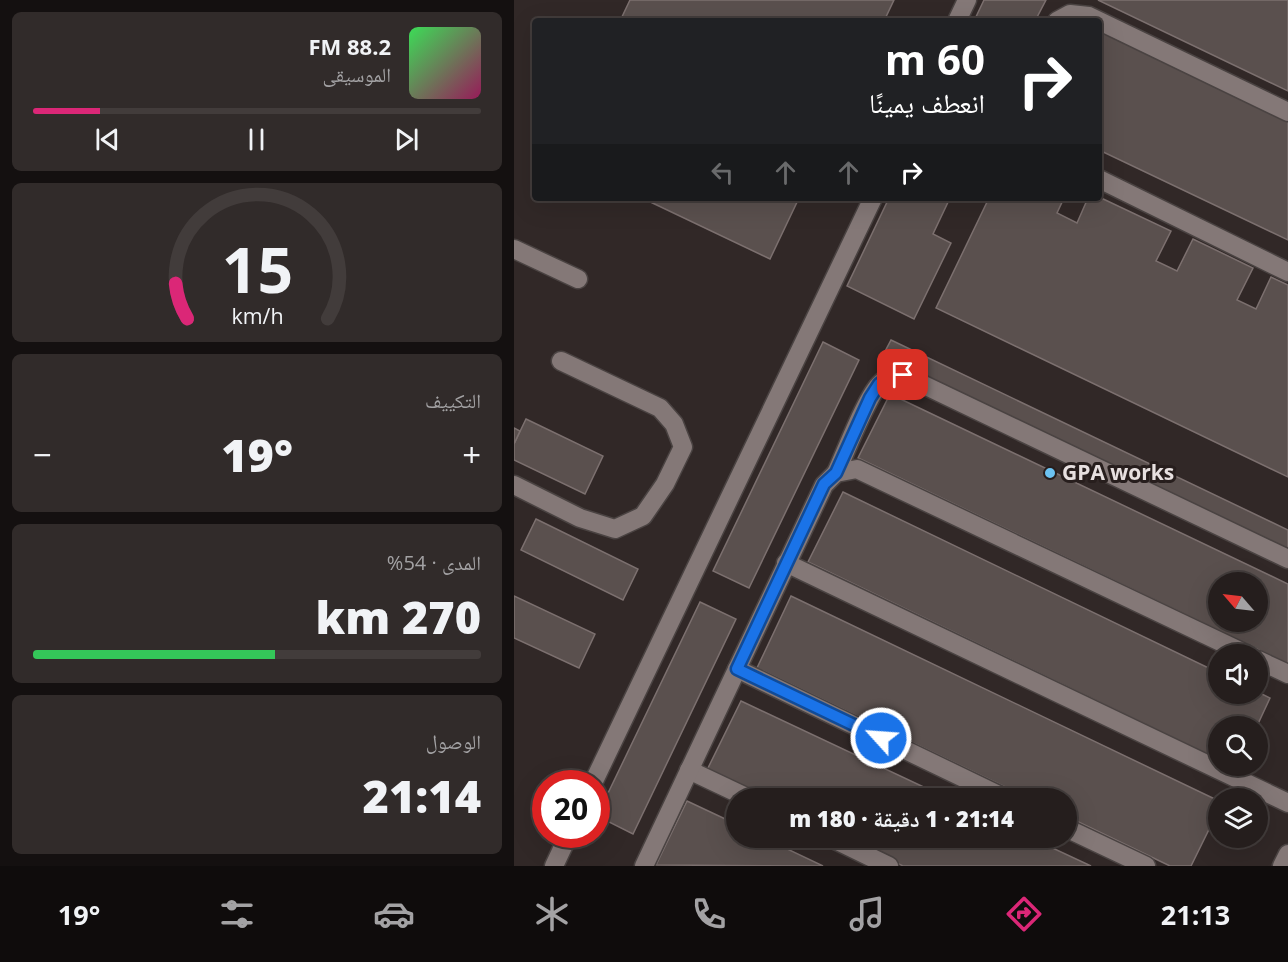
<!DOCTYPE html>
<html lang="ar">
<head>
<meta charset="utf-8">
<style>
	:root { --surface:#251e1d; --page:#312b2a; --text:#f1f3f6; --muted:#a3a2a4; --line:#423c3b; --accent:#db2777 }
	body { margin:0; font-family:"Open Sans","Noto Naskh Arabic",sans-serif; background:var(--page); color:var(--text); direction:rtl; height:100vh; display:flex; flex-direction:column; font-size:22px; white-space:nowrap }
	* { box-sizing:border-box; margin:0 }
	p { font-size:20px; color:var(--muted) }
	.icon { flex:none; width:33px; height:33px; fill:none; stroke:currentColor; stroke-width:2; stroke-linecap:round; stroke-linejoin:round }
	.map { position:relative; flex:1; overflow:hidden; direction:ltr }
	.drawer { display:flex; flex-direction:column; gap:12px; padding:12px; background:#141010; width:514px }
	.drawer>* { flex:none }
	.top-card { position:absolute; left:18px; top:18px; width:570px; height:183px; border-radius:6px; box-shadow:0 6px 24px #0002,0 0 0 2px var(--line); direction:rtl; background:#202124; color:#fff; overflow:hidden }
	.needle { width:39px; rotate:298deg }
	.controls { position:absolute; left:694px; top:572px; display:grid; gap:12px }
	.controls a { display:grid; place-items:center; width:60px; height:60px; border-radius:50%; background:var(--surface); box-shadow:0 6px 24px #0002,0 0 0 2px var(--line); font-size:30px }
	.speed { position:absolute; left:18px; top:770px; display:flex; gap:12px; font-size:30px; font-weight:700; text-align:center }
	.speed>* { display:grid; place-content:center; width:78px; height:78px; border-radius:50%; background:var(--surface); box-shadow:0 6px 24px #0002,0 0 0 2px var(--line); line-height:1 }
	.speed .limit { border:9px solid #d22; background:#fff; color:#111 }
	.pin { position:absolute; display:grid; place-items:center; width:51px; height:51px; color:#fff; margin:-26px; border-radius:12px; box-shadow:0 3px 9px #0006 }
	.me { position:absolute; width:66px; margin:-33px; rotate:296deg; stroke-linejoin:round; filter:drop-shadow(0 0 4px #0008) }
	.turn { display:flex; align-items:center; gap:21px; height:126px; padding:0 18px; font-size:27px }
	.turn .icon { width:78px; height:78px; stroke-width:2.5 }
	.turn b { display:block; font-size:42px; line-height:51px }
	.lanes { display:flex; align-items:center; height:57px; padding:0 18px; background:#0003; justify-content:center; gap:30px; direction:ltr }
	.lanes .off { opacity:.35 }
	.big { font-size:45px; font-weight:800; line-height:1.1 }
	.drawer .card { flex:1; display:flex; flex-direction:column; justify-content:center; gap:9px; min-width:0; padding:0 21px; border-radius:9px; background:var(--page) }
	.drawer .dial { align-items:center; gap:0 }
	.dial svg { height:156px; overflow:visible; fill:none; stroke:var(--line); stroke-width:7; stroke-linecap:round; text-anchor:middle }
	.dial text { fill:var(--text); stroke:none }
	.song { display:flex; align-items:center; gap:18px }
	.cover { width:72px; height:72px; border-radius:9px; background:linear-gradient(135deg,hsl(130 70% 55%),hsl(330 70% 35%)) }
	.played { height:6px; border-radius:3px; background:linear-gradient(90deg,var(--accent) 15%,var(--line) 15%) }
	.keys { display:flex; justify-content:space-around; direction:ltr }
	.heat { display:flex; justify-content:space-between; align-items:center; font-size:33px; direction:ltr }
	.charge { height:9px; border-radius:4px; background:linear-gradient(90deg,#34c759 54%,var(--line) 0) }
	.trip { position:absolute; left:212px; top:788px; width:351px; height:60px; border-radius:30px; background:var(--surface); box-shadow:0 6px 24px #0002,0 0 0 2px var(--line); font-weight:800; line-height:60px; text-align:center; direction:rtl }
	.tab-bar { display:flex; height:96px; justify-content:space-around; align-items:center; background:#0f0c0c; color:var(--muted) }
	.tab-bar .icon { width:42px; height:42px }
	.tab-bar .selected { color:var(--accent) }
	.tab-bar b { font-size:27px; color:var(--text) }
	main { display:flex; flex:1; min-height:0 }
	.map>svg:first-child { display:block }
	.building { fill:#5a504e; stroke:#7c706f; stroke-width:1.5; fill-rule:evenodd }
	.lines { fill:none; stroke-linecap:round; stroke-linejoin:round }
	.minor-casing { stroke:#4a4342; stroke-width:21 }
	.minor { stroke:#847877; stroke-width:18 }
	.route-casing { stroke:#114b97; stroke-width:15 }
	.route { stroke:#1a73e8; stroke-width:10 }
	.poi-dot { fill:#6cc3f2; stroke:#271e1d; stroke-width:2 }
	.labels { text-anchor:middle; stroke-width:6; stroke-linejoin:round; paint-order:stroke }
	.poi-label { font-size:21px; font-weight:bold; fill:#e7e0e0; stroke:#271e1d; text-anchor:start }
</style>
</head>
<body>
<main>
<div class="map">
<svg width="774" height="866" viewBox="0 0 774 866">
	<rect width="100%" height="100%" fill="#312827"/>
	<g class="building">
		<polygon points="116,0 380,0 370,21 106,21"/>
		<polygon points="470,0 532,0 521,21 460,21"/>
		<polygon points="584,0 774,0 774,91"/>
		<polygon points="585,30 774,121 774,240 585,150"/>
		<polygon points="585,197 657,231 642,261 663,271 679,239 739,268 723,300 742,309 757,277 774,285 774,477 422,308 475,198 550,198 543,213 563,223 574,198"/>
		<polygon points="128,198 285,198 256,259"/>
		<polygon points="375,198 436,198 419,234 437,243 400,319 333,286"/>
		<polygon points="377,340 774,530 774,557 366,361"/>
		<polygon points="309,342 345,360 235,588 199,571"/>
		<path d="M376 394 774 584V664L344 458ZM705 582H744V621H705Z"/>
		<polygon points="12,419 89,456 71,494 0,460 0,444"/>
		<polygon points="0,428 6,431 0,444"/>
		<polygon points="329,492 705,673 705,693 744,692 756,698 743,726 705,726 705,760 294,562"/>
		<polygon points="22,519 124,569 109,600 7,550"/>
		<polygon points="0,596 81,634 65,668 0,638"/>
		<polygon points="277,596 705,801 705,809 677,866 656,866 552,816 552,798 514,798 243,668"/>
		<polygon points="186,602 222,619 119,834 83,816"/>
		<polygon points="227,701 433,798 247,798 192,772"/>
		<polygon points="173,801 222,824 222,837 248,837 309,866 142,865"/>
		<polygon points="328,837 515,837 577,866 389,866"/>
	</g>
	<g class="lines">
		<defs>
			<g id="minor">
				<polyline points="443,21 453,0"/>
				<polyline points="543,21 556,14 575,16 774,112"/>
				<polyline points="585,179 774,272"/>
				<polyline points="0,249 64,279"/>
				<path d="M322 473C331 454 353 395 367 383 373 377 380 376 389 375L774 559"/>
				<polyline points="0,485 66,518 101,529 129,516 151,484 169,447 160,424 146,408 47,361"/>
				<polyline points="272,563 774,803"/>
				<polyline points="744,660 774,674"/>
				<polyline points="223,669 491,798"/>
				<polyline points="175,770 234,798"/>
				<polyline points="79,783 359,198"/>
				<polyline points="552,828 632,866"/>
				<polyline points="315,837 375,866"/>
				<polyline points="40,866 55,834"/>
				<polyline points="130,866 310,485 322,473 343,469 732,654"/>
				<polyline points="768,866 774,854"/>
			</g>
		</defs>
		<use href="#minor" class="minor-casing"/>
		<use href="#minor" class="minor"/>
	</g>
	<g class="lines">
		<defs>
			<polyline id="route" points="367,738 223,669 310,484 322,473 356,398 365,384 376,376 389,375"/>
		</defs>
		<use href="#route" class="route-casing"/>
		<use href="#route" class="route"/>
	</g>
	<circle class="poi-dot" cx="536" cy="473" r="6"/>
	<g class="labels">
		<g class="poi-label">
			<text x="548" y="480">GPA works</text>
		</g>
	</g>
</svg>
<div class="controls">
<a><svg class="needle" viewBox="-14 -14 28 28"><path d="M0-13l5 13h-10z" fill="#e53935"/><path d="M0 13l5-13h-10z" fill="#a3a2a4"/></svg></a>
<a><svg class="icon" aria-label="sound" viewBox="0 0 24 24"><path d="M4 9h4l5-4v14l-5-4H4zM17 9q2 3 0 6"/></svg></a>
<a><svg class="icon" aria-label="search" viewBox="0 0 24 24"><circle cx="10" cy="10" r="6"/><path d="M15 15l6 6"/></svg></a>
<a><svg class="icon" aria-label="layers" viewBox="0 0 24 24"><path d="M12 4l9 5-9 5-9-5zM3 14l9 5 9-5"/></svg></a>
</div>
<div class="speed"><div class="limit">20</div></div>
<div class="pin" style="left:389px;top:375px;background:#d93025"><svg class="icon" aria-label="arrive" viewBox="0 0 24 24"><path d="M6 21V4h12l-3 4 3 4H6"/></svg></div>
<svg class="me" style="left:367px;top:738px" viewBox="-20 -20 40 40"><circle r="17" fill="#1a73e8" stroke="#fff" stroke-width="3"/><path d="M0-11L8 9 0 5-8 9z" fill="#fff"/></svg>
<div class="trip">21:14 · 1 دقيقة · 180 m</div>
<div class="top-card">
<div class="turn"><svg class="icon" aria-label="right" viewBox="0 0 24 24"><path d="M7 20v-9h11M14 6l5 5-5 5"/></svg><div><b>60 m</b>انعطف يمينًا</div></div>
<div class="lanes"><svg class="icon off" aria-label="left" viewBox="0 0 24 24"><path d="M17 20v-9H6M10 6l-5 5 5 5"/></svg><svg class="icon off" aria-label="ahead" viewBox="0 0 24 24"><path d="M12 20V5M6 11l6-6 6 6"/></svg><svg class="icon off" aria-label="ahead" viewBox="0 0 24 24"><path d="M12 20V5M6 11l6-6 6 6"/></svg><svg class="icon" aria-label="right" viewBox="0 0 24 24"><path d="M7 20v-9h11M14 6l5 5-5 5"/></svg></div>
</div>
</div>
<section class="drawer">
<div class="card">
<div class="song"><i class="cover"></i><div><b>88.2 FM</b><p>الموسيقى</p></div></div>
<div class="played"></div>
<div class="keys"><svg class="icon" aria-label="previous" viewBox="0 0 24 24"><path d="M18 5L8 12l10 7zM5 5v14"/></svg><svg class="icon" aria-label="pause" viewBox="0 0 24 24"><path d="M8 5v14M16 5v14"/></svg><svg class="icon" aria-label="next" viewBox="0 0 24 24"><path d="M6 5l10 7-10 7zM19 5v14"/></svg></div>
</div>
<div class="card dial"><svg viewBox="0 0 100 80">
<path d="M14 69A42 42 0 1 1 86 69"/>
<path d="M14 69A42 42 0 0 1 8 51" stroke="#db2777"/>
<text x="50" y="56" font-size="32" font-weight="700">15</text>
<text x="50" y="72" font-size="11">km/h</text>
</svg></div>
<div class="card"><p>التكييف</p>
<div class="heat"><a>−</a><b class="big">19°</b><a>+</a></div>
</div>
<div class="card"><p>المدى · 54%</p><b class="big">270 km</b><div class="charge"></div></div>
<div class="card"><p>الوصول</p><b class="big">21:14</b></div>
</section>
</main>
<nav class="tab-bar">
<b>21:13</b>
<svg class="icon selected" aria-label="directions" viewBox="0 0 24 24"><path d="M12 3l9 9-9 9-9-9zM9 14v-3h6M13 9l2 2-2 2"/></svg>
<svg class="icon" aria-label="music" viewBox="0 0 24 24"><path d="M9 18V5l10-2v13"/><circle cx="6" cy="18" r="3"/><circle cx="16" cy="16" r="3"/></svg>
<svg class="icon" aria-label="phone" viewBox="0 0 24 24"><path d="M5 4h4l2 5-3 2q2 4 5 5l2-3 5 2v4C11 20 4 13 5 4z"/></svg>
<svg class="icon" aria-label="climate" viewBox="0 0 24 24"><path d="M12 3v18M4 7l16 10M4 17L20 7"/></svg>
<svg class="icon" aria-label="car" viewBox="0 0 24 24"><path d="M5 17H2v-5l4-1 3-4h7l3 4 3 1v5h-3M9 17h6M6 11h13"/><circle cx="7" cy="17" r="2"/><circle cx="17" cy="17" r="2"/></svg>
<svg class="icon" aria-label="filters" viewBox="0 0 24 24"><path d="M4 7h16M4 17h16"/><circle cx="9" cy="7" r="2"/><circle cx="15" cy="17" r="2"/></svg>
<b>19°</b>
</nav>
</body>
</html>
